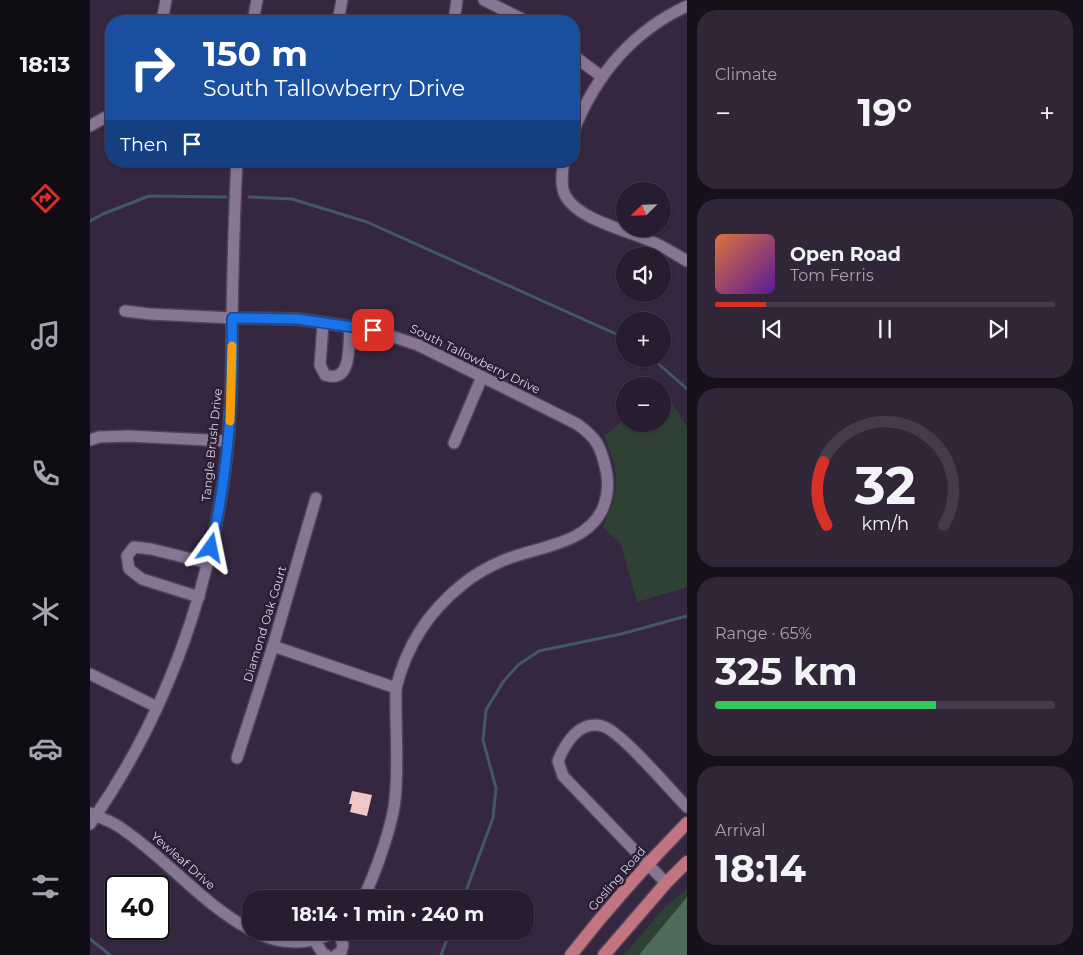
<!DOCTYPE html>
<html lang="en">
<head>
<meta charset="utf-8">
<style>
	:root { --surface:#281d30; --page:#302638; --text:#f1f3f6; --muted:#a5a2ab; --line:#443b4c; --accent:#d93025 }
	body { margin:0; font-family:Montserrat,sans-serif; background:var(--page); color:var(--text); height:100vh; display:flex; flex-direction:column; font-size:19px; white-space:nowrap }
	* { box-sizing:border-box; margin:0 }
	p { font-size:16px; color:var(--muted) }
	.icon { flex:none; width:28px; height:28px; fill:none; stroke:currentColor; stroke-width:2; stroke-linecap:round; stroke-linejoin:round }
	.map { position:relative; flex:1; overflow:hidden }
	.panel { display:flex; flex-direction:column; gap:10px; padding:10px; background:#16101a; width:396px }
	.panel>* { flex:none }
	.top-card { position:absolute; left:15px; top:15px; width:475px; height:152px; border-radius:20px; box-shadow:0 1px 4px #0004,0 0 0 1px var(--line); background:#1a4fa0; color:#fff; overflow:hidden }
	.needle { width:32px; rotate:247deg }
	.controls { position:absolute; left:526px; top:182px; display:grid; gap:10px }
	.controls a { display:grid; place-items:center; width:55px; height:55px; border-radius:50%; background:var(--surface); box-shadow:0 1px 4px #0004,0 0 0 1px var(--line); font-size:25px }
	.speed { position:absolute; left:15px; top:875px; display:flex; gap:10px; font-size:25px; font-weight:700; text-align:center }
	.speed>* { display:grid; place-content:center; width:65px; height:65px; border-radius:50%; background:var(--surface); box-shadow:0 1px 4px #0004,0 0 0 1px var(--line); line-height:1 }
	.speed .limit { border:2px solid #111; border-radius:8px; background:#fff; color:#111 }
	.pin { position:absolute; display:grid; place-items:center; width:42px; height:42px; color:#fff; margin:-21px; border-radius:10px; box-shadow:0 2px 8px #0006 }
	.me { position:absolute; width:55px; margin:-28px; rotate:12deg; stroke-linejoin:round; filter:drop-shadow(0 0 4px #0008) }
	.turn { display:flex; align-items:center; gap:18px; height:105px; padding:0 15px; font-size:22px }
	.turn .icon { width:65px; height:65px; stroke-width:2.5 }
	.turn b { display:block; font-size:35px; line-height:42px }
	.then { display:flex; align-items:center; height:48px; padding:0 15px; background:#0003; gap:10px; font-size:19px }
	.big { font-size:38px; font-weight:700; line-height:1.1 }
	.panel .widget { flex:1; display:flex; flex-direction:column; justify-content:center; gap:8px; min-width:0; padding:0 18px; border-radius:20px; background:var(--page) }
	.panel .dial { align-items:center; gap:0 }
	.dial svg { height:130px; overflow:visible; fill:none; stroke:var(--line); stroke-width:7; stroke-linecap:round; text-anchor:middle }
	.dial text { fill:var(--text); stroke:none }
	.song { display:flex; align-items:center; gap:15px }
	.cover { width:60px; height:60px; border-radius:8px; background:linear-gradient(135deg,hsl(20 70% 55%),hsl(270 70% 35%)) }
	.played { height:5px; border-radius:2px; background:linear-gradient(90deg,var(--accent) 15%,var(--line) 15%) }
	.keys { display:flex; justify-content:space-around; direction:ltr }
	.heat { display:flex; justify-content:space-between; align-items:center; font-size:28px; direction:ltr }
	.charge { height:8px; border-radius:4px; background:linear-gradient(90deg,#34c759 65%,var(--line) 0) }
	.trip { position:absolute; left:152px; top:890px; width:292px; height:50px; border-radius:20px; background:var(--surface); box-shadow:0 1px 4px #0004,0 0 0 1px var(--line); font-weight:700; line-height:50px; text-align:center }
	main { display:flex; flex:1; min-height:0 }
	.dock { display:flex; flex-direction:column; width:90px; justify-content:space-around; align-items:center; background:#100c13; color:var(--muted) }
	.dock .icon { width:35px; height:35px }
	.dock .selected { color:var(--accent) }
	.dock b { font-size:22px; color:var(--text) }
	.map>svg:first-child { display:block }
	.green { fill:#2f4135 }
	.forest { fill:#4f6b59 }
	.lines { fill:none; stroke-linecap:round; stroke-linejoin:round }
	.stream { stroke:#425864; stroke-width:3 }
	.building { fill:#f0c7c6 }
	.minor-casing { stroke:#4e4357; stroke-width:14 }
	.major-casing { stroke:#4e4357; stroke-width:15 }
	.minor { stroke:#867694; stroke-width:11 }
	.major { stroke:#c27480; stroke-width:12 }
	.route-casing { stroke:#114b97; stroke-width:12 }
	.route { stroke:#1a73e8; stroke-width:9 }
	.slow { stroke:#f59e0b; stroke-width:9 }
	.labels { text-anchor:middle; stroke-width:5; stroke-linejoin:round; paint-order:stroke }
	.street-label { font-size:12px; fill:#dbd3e3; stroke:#2b1e36 }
</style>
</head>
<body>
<main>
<nav class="dock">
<b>18:13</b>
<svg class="icon selected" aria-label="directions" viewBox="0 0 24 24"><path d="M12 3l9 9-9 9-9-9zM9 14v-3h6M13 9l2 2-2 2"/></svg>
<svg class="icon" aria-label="music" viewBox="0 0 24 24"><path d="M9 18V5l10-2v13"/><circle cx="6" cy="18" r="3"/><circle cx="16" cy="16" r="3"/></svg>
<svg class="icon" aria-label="phone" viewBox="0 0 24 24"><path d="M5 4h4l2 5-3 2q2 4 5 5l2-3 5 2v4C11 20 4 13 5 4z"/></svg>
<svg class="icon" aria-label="climate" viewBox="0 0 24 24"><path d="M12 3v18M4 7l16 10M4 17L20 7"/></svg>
<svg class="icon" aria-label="car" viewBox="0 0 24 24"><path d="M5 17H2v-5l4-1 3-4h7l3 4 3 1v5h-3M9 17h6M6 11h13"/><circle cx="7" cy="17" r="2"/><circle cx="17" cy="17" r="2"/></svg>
<svg class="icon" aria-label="filters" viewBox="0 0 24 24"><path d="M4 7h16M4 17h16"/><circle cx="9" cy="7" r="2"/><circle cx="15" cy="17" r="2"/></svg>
</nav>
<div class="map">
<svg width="597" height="955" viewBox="0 0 597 955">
	<rect width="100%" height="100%" fill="#352740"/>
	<g class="green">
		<path d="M573 389 597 427V587L547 602 531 544 513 527C530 489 531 474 514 436L535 419V424H572Z"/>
		<polygon points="597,889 597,955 534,955 574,908"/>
	</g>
	<polygon class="forest" points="597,897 597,955 549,955"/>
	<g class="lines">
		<g class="stream">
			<polyline points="159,197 202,199 277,222 535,338"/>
			<polyline points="0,221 13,214 59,196 136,197"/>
			<polyline points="563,359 597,389"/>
			<polyline points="373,899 403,818 406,788 393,740 396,710 413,682 428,665 449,651 531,634 597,616"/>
			<polyline points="0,939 20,955"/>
			<polyline points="351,955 360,931"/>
		</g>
	</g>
	<polygon class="building" points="262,791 282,795 277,816 260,812 262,804 259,804"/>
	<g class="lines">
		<defs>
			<g id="minor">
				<polyline points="394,0 436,21"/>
				<polyline points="72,21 76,0"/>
				<polyline points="163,21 167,0"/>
				<polyline points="248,21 252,0"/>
				<polyline points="364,21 367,0"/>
				<polyline points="484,56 511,76"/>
				<polyline points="0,126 21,114"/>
				<path d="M484 130C506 75 543 31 597 6"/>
				<path d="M474 161C472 172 470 185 475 195 487 219 533 229 556 239 570 245 584 253 597 261"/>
				<path d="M35 311 60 314 142 318 207 319 283 330 328 345 487 424C507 438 511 447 516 470 519 483 518 495 513 508 496 546 446 546 412 561 398 567 384 575 373 584 339 611 316 647 306 688 305 725 309 763 305 800 302 827 285 874 273 899"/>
				<path d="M233 324 230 365 235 375C263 384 258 345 260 327"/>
				<polyline points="0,440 9,437 38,436 137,441"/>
				<polyline points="364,443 392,377"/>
				<polyline points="109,597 52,579 39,569 37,556 44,547 61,549 118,563"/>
				<polyline points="183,646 306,688"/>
				<polyline points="0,674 67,707"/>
				<polyline points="147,758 183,646 226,498"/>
				<path d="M0 813C10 818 22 821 31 828 77 859 112 904 161 930"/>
				<path d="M0 824C88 699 135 548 141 396 142 369 142 343 142 316 143 265 144 213 147 161"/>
				<path d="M576 883 473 776 468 761C475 744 489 720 512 726 530 730 581 791 597 807"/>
				<path d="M163 931C188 945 221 946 246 931"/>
				<polyline points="225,941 233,954 236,955"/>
				<polyline points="246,955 251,952 253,945 248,931"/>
			</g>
			<g id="major">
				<path d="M481 955C517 909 556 865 597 823"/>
				<polyline points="514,955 576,883 597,862"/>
			</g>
		</defs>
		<use href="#minor" class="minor-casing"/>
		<use href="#major" class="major-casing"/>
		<use href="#minor" class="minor"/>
		<use href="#major" class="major"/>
	</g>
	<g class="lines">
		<defs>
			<path id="route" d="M121 548C138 473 144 395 142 318L207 319 283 330"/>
		</defs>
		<use href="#route" class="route-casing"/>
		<use href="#route" class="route"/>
		<polyline class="slow" points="140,421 142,346"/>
	</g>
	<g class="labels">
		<g class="street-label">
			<text transform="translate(385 359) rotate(26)" y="4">South Tallowberry Drive</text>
			<text transform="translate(122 445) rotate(-84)" y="4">Tangle Brush Drive</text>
			<text transform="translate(175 624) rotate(-73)" y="4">Diamond Oak Court</text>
			<text transform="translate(93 861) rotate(41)" y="4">Yewleaf Drive</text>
			<text transform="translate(527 879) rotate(-49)" y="4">Gosling Road</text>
		</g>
	</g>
</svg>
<div class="controls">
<a><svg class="needle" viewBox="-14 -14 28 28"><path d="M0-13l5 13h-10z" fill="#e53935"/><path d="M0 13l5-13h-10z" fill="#a5a2ab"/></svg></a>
<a><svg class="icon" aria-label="sound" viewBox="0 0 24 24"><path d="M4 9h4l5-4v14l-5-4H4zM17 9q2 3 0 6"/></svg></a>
<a>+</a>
<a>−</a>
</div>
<div class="speed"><div class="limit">40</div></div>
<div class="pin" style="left:283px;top:330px;background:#d93025"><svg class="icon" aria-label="arrive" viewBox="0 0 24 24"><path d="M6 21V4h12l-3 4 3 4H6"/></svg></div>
<svg class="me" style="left:121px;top:548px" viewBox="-20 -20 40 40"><path d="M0-17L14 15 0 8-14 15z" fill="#1a73e8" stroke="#fff" stroke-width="4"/></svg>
<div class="trip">18:14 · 1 min · 240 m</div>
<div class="top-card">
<div class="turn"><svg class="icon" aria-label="right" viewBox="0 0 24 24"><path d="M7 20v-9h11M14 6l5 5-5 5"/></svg><div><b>150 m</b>South Tallowberry Drive</div></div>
<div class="then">Then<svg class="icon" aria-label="arrive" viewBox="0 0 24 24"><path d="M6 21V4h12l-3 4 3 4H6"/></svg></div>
</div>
</div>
<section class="panel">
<div class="widget"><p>Climate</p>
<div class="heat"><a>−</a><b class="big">19°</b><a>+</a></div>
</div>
<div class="widget">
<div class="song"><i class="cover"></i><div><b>Open Road</b><p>Tom Ferris</p></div></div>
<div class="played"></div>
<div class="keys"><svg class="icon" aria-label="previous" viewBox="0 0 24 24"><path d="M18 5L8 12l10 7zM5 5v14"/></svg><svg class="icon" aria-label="pause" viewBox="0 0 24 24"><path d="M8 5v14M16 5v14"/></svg><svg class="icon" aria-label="next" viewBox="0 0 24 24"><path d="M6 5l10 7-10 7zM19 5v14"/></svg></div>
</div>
<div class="widget dial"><svg viewBox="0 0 100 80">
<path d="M14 69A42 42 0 1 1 86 69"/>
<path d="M14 69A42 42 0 0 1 12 30" stroke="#d93025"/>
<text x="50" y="56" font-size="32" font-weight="700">32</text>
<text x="50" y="72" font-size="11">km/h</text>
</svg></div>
<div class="widget"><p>Range · 65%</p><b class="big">325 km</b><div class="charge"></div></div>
<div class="widget"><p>Arrival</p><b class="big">18:14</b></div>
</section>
</main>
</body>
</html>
